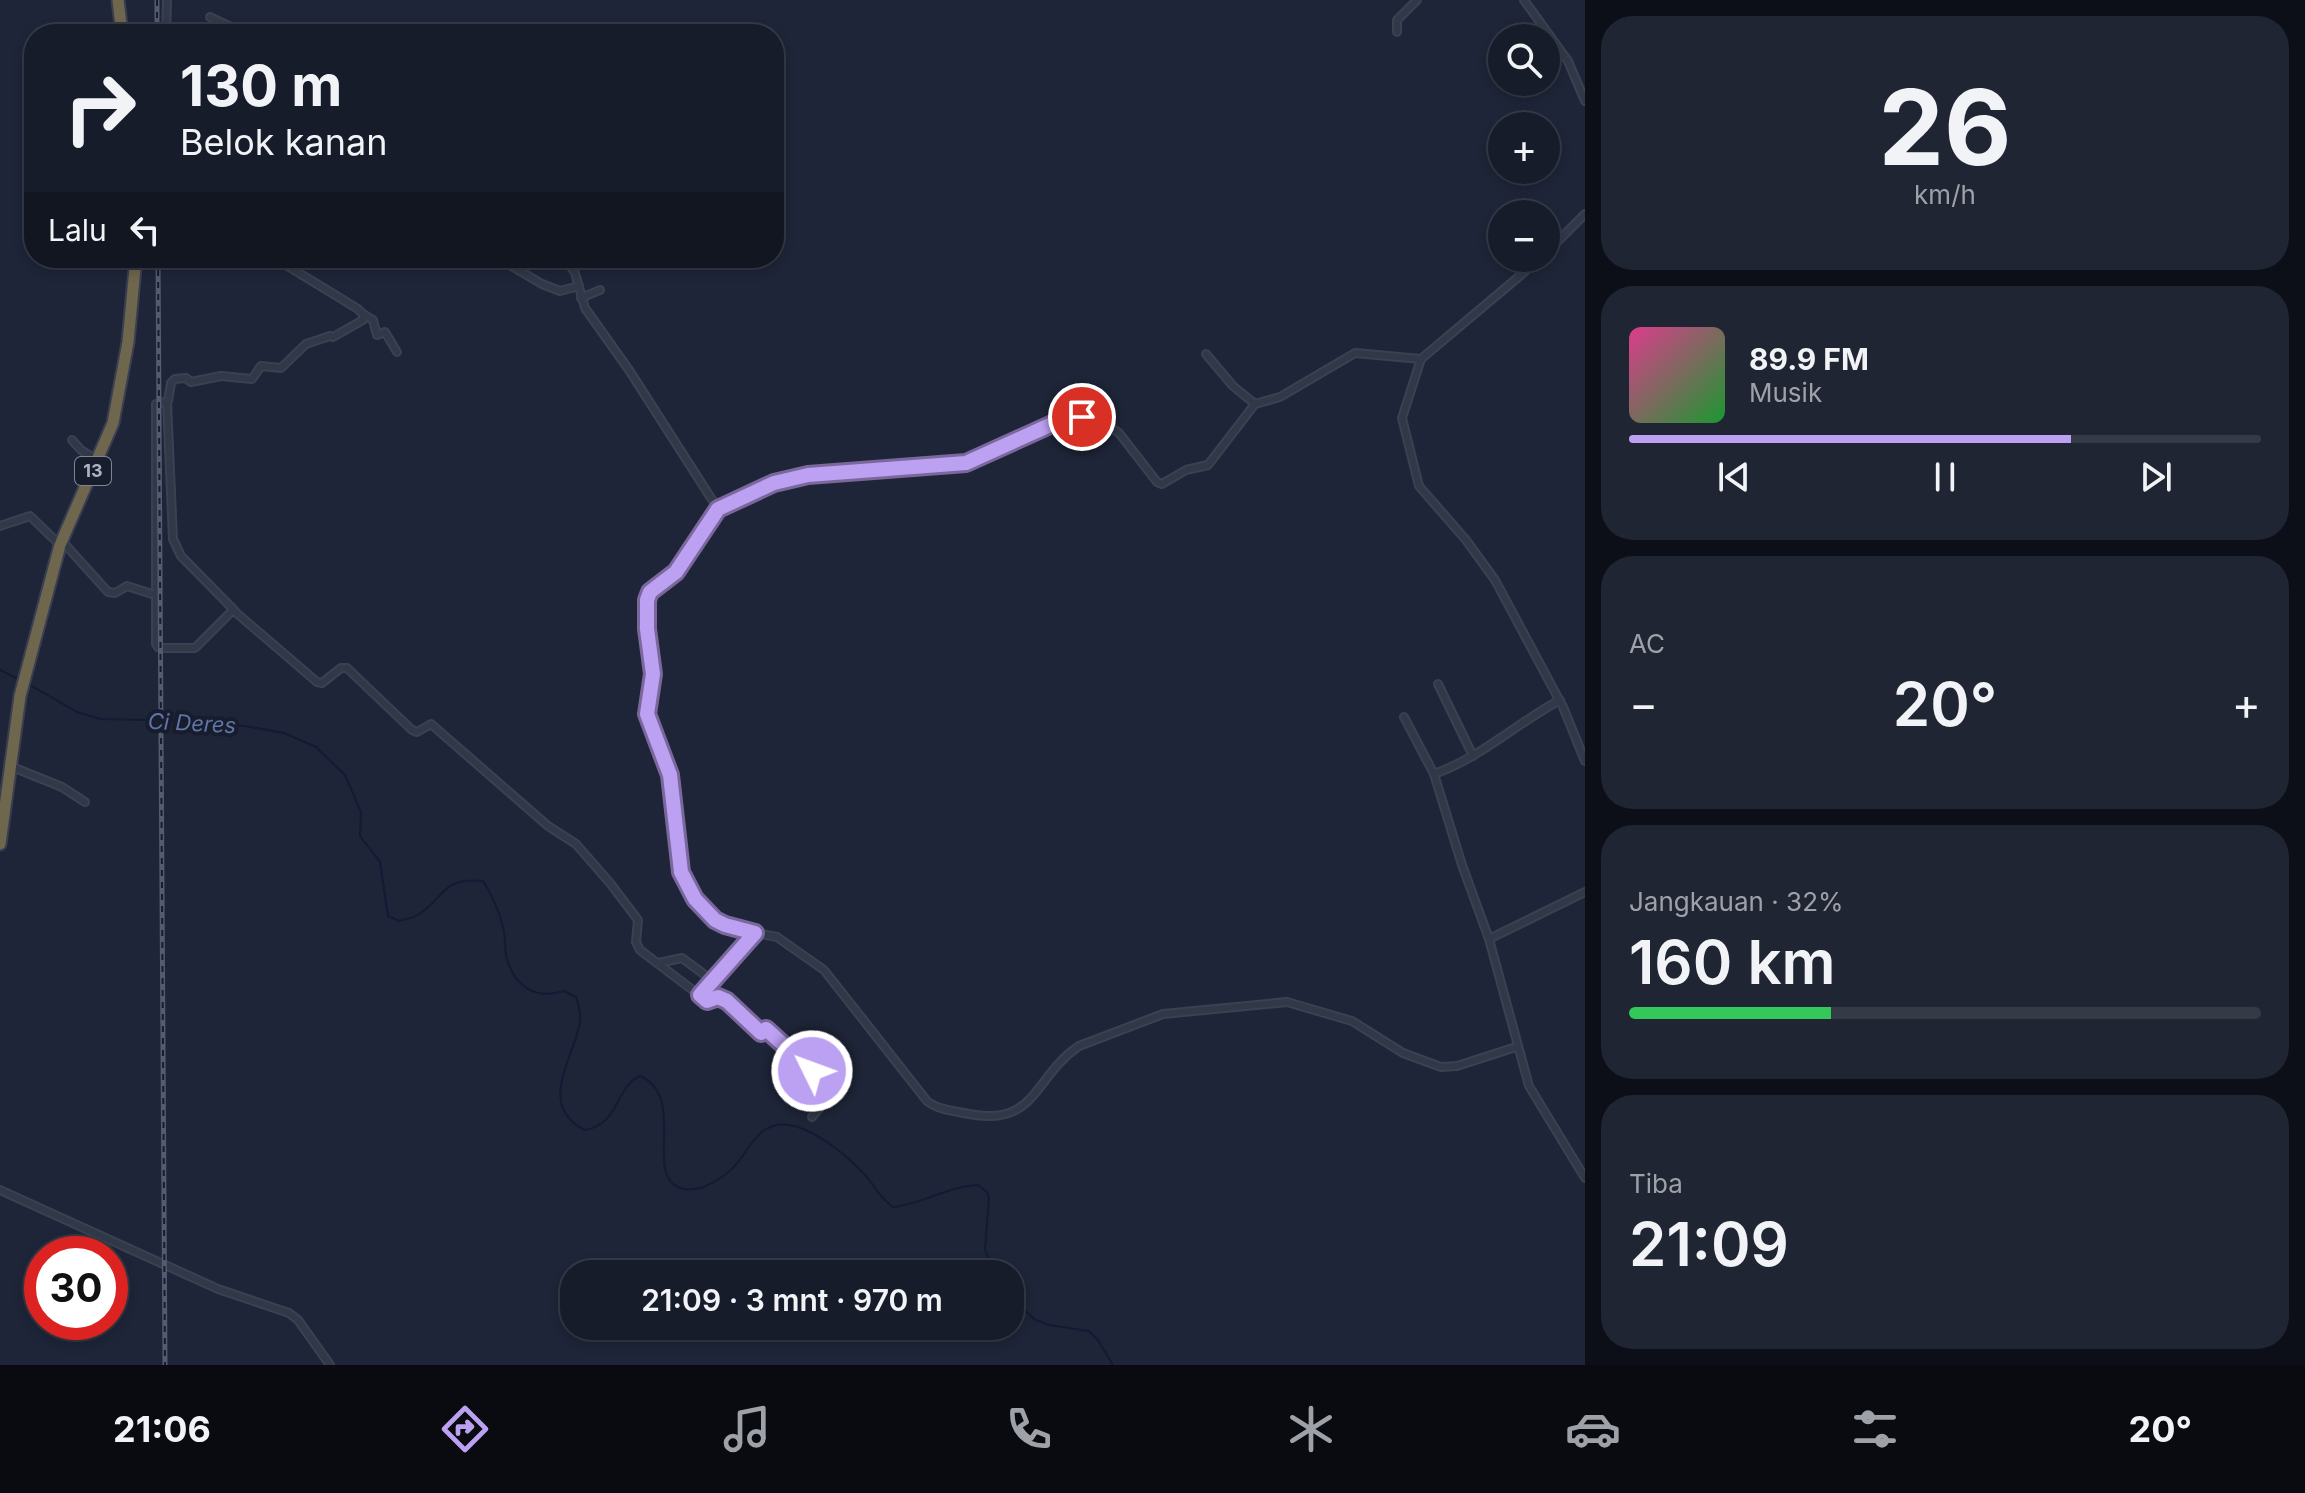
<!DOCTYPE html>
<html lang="id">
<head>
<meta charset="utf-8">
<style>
	:root { --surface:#161c2a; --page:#1f2532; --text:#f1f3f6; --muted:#9ea1a8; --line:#353a47; --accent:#bca0f2 }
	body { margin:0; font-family:Inter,sans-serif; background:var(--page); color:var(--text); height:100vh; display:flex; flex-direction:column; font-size:30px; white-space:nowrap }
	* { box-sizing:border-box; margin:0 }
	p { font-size:26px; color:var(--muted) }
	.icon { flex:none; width:44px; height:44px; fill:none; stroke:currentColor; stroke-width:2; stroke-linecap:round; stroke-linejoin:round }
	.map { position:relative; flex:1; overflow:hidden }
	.details { display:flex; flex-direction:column; gap:16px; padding:16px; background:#0c0f17; width:720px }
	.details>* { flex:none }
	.top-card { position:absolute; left:24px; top:24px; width:760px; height:244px; border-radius:32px; box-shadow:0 4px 12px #0003,0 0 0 2px var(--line); background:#161c2a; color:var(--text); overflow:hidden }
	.buttons { position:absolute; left:1488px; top:24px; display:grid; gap:16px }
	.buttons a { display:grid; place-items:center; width:72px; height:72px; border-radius:50%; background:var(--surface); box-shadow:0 4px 12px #0003,0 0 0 2px var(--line); font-size:40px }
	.speed { position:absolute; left:24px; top:1236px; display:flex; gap:16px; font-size:40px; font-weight:700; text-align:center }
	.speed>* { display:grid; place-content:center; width:104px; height:104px; border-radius:50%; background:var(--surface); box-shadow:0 4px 12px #0003,0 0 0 2px var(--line); line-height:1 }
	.speed .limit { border:12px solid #d22; background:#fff; color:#111 }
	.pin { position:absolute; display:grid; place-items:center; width:68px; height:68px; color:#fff; margin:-34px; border:4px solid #fff; border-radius:50%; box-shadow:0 2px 8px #0007 }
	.me { position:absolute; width:88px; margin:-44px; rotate:312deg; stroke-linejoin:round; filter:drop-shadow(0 0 6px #0008) }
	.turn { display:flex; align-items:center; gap:28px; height:168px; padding:0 24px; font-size:36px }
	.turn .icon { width:104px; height:104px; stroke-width:2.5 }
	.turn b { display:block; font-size:56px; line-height:68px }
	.then { display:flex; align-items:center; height:76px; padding:0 24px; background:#0003; gap:16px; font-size:30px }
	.big { font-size:60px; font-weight:600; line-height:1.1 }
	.details .widget { flex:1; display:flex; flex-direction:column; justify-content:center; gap:12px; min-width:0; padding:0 28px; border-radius:32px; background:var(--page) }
	.details .dial { align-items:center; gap:0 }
	.dial b { font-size:104px; line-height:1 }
	.song { display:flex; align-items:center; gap:24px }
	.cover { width:96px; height:96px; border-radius:12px; background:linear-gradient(135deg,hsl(330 70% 55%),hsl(130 70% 35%)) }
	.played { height:8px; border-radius:4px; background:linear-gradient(90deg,var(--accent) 70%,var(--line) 70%) }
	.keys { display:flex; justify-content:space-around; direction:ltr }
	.heat { display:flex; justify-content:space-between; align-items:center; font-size:44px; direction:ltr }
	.charge { height:12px; border-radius:6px; background:linear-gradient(90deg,#34c759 32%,var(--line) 0) }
	.trip { position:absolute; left:560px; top:1260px; width:464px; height:80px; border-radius:32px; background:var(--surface); box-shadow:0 4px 12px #0003,0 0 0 2px var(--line); font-weight:600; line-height:80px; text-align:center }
	.tabs { display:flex; height:128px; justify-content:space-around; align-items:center; background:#090b11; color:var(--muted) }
	.tabs .icon { width:56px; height:56px }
	.tabs .on { color:var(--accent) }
	.tabs b { font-size:36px; color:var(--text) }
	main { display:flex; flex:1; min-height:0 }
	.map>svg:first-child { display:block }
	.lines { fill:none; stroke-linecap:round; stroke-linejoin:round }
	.stream { stroke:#111b35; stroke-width:2 }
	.street-casing { stroke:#3b4152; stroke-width:10 }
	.highway-casing { stroke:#393f50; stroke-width:15 }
	.street { stroke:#313848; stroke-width:6 }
	.highway { stroke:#6f664e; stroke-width:11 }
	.rail-casing { stroke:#535b70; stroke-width:5 }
	.rail { stroke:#171d2c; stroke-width:2; stroke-dasharray:6; stroke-linecap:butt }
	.route-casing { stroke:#7a689d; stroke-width:20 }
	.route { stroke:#bca0f2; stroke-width:14 }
	.labels { text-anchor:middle; stroke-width:8; stroke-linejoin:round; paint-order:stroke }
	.shield { fill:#171d2c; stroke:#7f8597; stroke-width:2 }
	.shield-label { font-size:18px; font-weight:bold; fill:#abb2c5 }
	.water-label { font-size:22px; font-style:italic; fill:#6075a8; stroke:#171d2c }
</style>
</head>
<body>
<main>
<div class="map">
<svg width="1585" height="1365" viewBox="0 0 1585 1365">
	<rect width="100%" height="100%" fill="#1e2538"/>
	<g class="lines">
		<g class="stream">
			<polyline points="0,670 20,680"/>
			<path d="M30 685 77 712 100 719 192 721 245 726 284 733 316 747 345 775 361 812 360 836 380 862 388 916 399 921C405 919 413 918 418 915 446 897 441 877 483 881 493 897 499 910 503 927 506 937 504 949 507 959 515 987 536 1000 564 991L576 997C579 1006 581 1013 580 1022 574 1058 536 1106 585 1130 620 1124 615 1087 640 1076 688 1097 643 1175 680 1188 688 1191 697 1189 704 1187 717 1181 730 1173 738 1162 750 1147 757 1129 777 1125 805 1120 847 1155 865 1175 875 1186 880 1198 893 1207 922 1204 949 1186 978 1185L987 1192 989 1198 985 1250 995 1274"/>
			<polyline points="1010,1296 1034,1319 1049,1325 1089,1331 1098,1340 1113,1365"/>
		</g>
		<defs>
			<g id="street">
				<polyline points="1524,0 1568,61 1585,101"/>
				<polyline points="210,17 246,34"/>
				<polyline points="1397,32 1397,20 1417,0"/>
				<polyline points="166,34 167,0"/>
				<polyline points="1546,253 1585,214"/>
				<polyline points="498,258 542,284 560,291 579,286"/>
				<polyline points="565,258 575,273 585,308 629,370 718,509"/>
				<polyline points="1541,258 1421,359 1402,418 1419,486 1466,540 1495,580 1563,707 1585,761"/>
				<polyline points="437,262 439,258"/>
				<polyline points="581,298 600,290"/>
				<polyline points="363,314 373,320 377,335 385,332 397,352"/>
				<polyline points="1206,354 1233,386 1255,404 1280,397 1355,353 1421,359"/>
				<polyline points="167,402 173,539 181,556 234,610"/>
				<path d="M1255 404 1208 465 1186 470 1162 484 1157 482 1119 433 1098 419 1082 417 1067 419 966 463 808 475 759 489 718 509 676 572 650 592 647 600V629L653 674 647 714 670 775 678 862 688 888 706 912 715 920 736 929 777 937 824 970 927 1101C938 1110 955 1111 969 1114 1037 1127 1033 1077 1079 1046L1163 1014 1287 1002 1352 1021 1403 1053 1441 1067 1457 1066 1516 1047"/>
				<polyline points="72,440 81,450 97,460"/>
				<polyline points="0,526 30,516 60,545"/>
				<polyline points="62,541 108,592 115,593 127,586 155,595"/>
				<polyline points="158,647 156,644 156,404 168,401 171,383 175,379 186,378 191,382 221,376 252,379 261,366 281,368 306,344 330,336 333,337 363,320 363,314 358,309 281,262 282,258"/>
				<polyline points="163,648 195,648 233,610 317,682 322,683 341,668 347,668 412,730 417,732 431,724 548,826 576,844 610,883 638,920 636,942 640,950 707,1001 718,997 727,1001 761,1033 766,1029 833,1092 812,1117"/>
				<polyline points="1438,684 1473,756"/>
				<polyline points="1404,717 1434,774"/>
				<polyline points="10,766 62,787 85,802"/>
				<polyline points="1585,892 1489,939 1529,1086 1585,1178"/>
				<path d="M1489 939 1462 865 1434 774C1480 758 1517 723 1560 700"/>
				<polyline points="658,963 682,958 713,981"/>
				<polyline points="700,995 755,933"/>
				<polyline points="0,1190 218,1289 289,1313 298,1320 330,1365"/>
			</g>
			<g id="highway">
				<polyline points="118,0 122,34"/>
				<polyline points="0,844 20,696 60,545 113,423 128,342 136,258"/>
			</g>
		</defs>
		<use href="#street" class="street-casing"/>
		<use href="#highway" class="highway-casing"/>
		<use href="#street" class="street"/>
		<use href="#highway" class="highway"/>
		<defs>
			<g id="rail">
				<polyline points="157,0 157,34"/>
				<polyline points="158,258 165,1365"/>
			</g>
		</defs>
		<use href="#rail" class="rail-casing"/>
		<use href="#rail" class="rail"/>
	</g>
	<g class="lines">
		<defs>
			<polyline id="route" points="812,1071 766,1029 761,1033 727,1001 718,997 707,1001 700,995 755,933 725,925 715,920 695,899 681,872 670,775 647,714 653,674 647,629 647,600 650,592 676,572 718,509 774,483 808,475 966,463 1050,425 1082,417"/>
		</defs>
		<use href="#route" class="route-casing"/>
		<use href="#route" class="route"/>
	</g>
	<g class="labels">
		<rect class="shield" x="75" y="457" width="36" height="28" rx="6"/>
		<g class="shield-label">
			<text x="93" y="477">13</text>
		</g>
		<g class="water-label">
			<text transform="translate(192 723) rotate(3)" y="8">Ci Deres</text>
		</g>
	</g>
</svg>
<div class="buttons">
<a><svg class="icon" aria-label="search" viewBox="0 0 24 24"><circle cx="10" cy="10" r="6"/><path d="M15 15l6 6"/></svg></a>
<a>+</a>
<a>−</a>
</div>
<div class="speed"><div class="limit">30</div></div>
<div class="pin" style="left:1082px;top:417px;background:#d93025"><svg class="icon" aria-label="arrive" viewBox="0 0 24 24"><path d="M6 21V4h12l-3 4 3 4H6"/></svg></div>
<svg class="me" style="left:812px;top:1071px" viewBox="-20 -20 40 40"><circle r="17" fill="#bca0f2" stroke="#fff" stroke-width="3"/><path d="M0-11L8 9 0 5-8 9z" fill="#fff"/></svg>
<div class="trip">21:09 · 3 mnt · 970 m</div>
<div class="top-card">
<div class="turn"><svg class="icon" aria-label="right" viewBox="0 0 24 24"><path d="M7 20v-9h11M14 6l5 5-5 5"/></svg><div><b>130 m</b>Belok kanan</div></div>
<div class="then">Lalu<svg class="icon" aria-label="left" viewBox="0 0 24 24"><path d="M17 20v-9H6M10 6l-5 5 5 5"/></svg></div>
</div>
</div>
<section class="details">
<div class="widget dial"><b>26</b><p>km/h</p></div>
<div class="widget">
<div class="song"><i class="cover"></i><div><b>89.9 FM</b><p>Musik</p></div></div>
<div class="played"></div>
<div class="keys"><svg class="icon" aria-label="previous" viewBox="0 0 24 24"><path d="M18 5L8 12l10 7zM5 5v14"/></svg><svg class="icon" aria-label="pause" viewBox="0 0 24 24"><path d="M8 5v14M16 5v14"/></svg><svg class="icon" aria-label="next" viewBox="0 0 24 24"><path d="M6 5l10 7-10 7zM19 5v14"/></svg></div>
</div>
<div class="widget"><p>AC</p>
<div class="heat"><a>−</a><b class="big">20°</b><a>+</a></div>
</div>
<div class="widget"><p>Jangkauan · 32%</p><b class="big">160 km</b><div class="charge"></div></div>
<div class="widget"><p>Tiba</p><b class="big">21:09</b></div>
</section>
</main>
<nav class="tabs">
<b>21:06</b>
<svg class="icon on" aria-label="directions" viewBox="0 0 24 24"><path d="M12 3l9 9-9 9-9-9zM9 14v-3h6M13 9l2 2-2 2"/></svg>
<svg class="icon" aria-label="music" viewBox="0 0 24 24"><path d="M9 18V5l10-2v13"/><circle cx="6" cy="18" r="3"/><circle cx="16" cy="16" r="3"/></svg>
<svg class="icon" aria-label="phone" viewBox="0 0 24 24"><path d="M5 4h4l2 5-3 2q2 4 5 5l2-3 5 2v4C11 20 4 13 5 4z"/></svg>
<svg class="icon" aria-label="climate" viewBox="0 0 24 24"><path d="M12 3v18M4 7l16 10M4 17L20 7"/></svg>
<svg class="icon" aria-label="car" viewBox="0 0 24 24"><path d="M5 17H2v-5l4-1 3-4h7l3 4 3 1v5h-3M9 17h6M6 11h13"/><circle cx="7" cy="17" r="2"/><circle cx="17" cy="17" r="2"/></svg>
<svg class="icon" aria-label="filters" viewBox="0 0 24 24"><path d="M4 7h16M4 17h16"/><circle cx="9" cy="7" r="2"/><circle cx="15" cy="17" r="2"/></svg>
<b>20°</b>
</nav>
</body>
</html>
